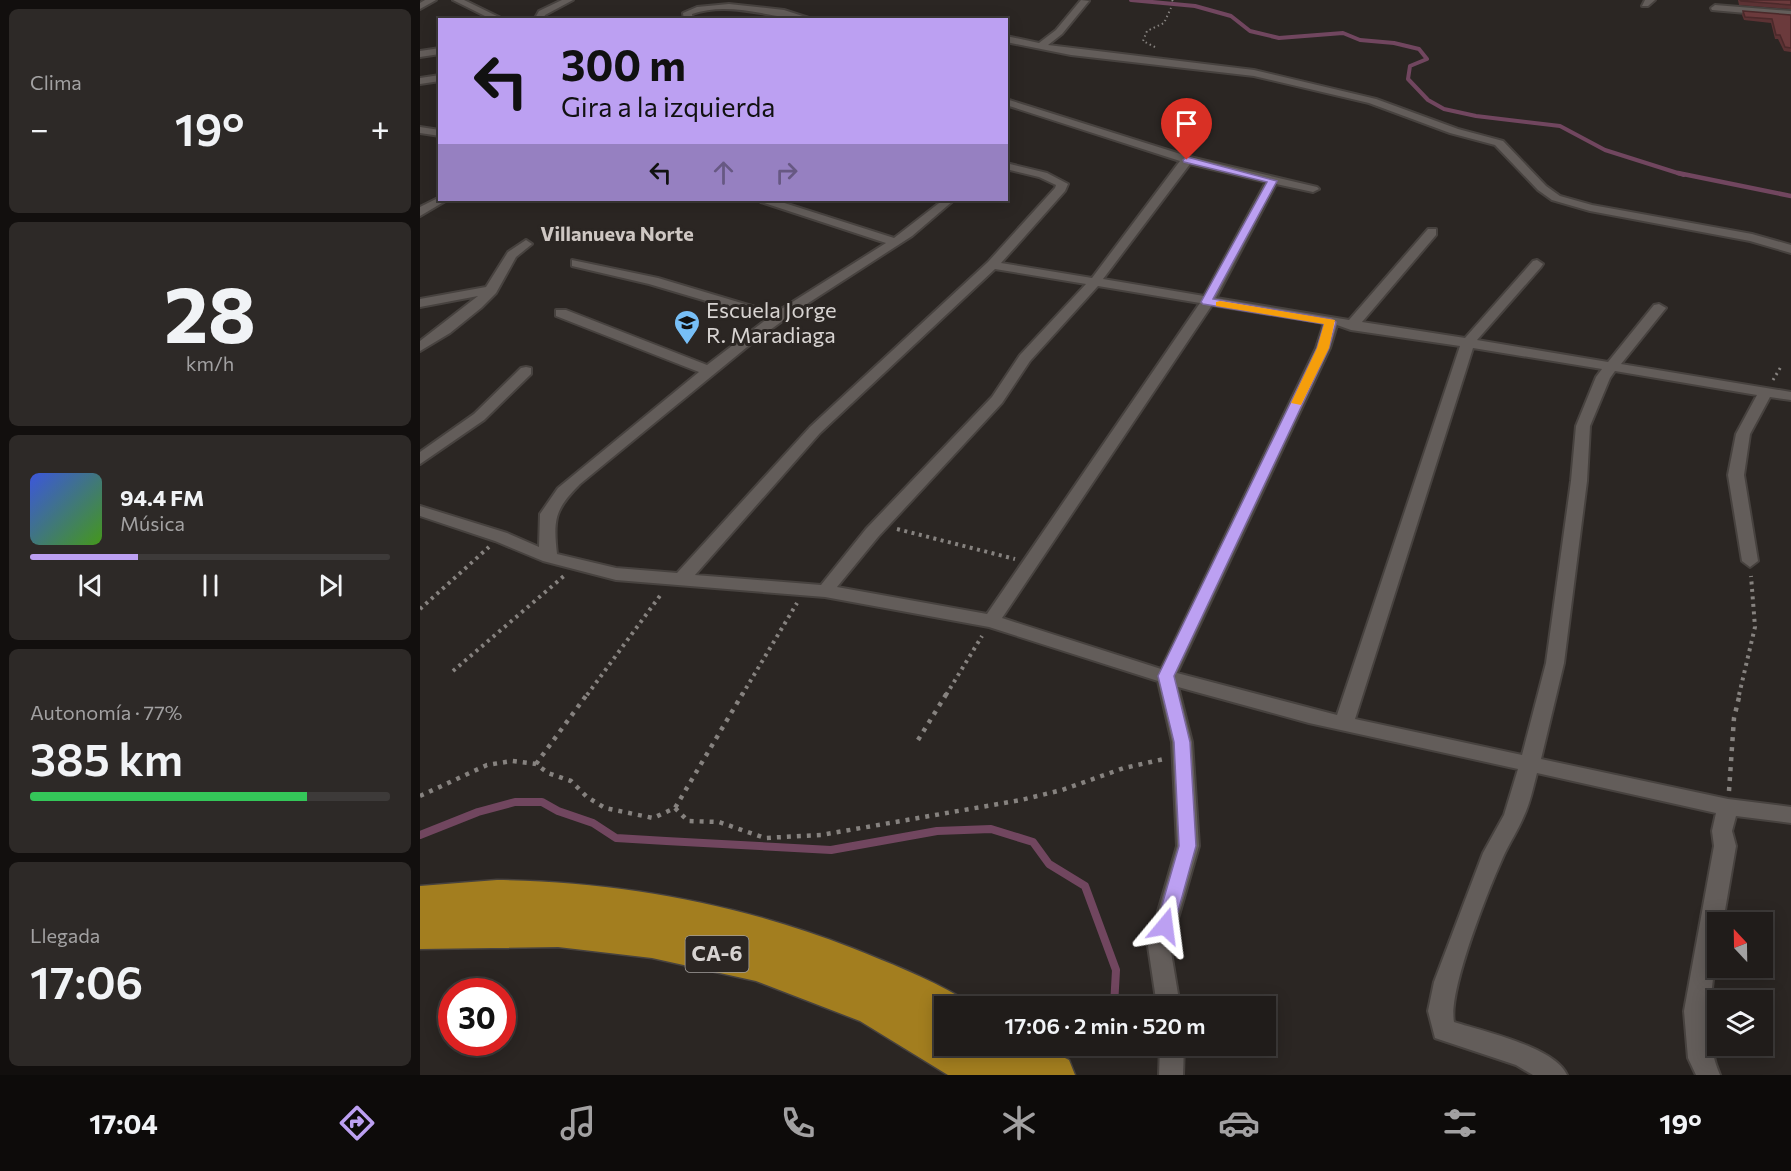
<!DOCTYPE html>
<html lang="es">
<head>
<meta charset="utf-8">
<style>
	:root { --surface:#201c1a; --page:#2d2927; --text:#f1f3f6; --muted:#a2a1a2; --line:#3d3a39; --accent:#bca0f2 }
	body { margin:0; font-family:Commissioner,sans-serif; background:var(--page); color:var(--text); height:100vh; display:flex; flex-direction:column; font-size:22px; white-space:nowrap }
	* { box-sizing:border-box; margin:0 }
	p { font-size:20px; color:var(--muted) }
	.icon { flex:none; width:33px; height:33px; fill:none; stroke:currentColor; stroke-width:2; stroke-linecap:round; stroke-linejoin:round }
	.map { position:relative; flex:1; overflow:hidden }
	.side { display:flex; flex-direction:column; gap:9px; padding:9px; background:#120f0e; width:420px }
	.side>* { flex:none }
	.guide { position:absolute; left:18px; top:18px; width:570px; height:183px; border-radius:0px; box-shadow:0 3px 15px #0003,0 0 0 2px var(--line); background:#bca0f2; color:#111; overflow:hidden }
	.needle { width:39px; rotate:338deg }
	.buttons { position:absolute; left:1287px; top:912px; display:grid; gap:12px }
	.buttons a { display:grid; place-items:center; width:66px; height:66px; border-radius:0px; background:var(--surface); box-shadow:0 3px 15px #0003,0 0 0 2px var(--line); font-size:30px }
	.speed { position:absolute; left:18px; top:978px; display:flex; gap:12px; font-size:30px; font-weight:700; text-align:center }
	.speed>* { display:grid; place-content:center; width:78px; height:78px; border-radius:50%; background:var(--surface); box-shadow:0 3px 15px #0003,0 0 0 2px var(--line); line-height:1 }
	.speed .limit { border:9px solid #d22; background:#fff; color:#111 }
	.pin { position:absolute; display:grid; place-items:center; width:51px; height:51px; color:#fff; margin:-62px -26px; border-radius:50% 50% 50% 0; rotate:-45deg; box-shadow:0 0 6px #0007 }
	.pin .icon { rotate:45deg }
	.me { position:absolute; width:66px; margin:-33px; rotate:16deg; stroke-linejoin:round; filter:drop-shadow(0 0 4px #0008) }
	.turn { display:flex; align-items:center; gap:21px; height:126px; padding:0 24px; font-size:27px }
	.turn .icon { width:78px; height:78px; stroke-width:2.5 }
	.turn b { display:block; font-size:42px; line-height:51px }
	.lanes { display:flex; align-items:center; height:57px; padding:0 24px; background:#0003; justify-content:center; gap:30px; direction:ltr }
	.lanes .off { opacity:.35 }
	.big { font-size:45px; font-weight:600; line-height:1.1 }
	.side .widget { flex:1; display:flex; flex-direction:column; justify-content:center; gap:9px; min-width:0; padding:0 21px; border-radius:9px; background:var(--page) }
	.side .dial { align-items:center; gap:0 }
	.dial b { font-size:78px; line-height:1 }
	.song { display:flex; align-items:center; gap:18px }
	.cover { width:72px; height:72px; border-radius:9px; background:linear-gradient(135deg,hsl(230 70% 55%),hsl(100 70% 35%)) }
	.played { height:6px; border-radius:3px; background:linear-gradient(90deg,var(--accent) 30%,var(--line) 30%) }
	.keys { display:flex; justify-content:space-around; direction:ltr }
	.heat { display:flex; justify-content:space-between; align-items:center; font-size:33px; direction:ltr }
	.charge { height:9px; border-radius:4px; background:linear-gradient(90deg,#34c759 77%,var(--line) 0) }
	.trip { position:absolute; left:514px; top:996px; width:342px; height:60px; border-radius:0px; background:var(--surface); box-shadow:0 3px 15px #0003,0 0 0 2px var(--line); font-weight:600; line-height:60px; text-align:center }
	.menu { display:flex; height:96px; justify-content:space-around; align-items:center; background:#0d0b0a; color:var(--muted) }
	.menu .icon { width:42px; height:42px }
	.menu .on { color:var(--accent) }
	.menu b { font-size:27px; color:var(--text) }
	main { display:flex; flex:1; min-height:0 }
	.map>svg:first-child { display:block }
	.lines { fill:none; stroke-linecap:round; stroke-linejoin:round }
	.stream-far2 { stroke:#71465f; stroke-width:4 }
	.stream-far1 { stroke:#71465f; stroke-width:4.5 }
	.stream { stroke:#71465f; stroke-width:8 }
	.street-casing { stroke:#47423f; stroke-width:4 }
	.highway-casing { stroke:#47423f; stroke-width:3 }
	.path-far3 { stroke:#86827f; stroke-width:2; stroke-dasharray:1.5 3; stroke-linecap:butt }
	.path-far2 { stroke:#86827f; stroke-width:3; stroke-dasharray:2 4; stroke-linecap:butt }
	.path-far1 { stroke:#86827f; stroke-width:4; stroke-dasharray:3 4.5; stroke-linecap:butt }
	.path { stroke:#86827f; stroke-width:4.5; stroke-dasharray:4 6; stroke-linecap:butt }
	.street { fill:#635d5a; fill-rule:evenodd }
	.highway { fill:#a37e1f; fill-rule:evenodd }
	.wall { fill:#5c3234 }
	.building { fill:#6b3a3c; stroke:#4b292a; stroke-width:1.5 }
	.route { fill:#bca0f2; stroke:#7a689d; stroke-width:1.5 }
	.slow { fill:#f59e0b }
	.labels { text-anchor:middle; stroke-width:6; stroke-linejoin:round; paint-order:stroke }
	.far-neighbourhood-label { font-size:20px; font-weight:bold; fill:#cec7c3; stroke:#2b2623 }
	.shield { fill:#2b2623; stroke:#a39f9d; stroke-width:1.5 }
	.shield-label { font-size:21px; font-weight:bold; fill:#d7d3d1 }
	.poi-label { font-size:22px; fill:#d7d3d1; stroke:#2b2623; text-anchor:start }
</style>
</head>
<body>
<main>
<section class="side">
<div class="widget"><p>Clima</p>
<div class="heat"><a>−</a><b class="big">19°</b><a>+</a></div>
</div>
<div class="widget dial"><b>28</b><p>km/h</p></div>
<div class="widget">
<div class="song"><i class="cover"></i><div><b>94.4 FM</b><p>Música</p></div></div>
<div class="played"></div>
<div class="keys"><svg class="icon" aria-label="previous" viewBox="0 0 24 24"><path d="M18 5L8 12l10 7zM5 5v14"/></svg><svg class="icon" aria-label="pause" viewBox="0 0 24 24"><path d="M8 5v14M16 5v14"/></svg><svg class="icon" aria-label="next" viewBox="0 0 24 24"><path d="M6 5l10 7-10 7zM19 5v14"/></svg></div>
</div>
<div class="widget"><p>Autonomía · 77%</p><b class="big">385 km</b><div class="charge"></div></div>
<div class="widget"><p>Llegada</p><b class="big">17:06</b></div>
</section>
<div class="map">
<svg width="1371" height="1075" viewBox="0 0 1371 1075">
	<rect width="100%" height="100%" fill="#2b2623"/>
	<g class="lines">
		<polyline class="stream-far2" points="711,0 775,6 811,16 830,31 859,38 923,33 940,40 974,43 999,49 1007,59 990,66 988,79 1008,100 1024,109 1056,116 1140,126 1185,150 1264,175"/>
		<polyline class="stream-far1" points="1258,173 1371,196"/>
		<polyline class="stream" points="0,835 58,812 95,802 122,802 138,811 173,823 196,838 246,841 411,850 517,831 571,829 613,842 629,864 665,886 696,970 694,1006"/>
		<defs>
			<g id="street">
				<polygon points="5,0 16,0 0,9 0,3"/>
				<polygon points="33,0 44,0 85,20 73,20"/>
				<polygon points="142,0 153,0 125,15 123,20 114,20 119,11"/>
				<polygon points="661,0 669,1 642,34 628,45 834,70 956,99 1038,129 1083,141 1126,186 1140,196 1172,205 1332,234 1371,245 1371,253 1330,241 1170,211 1132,200 1118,190 1075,145 1030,133 949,103 834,76 651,55 586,42 586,36 619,43 636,30"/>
				<polygon points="1225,0 1235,0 1228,6 1222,6"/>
				<path d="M309 4 364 10 395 20C355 20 312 0 272 14L273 20H264L263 13 277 7Z"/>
				<polygon points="1295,5 1371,11 1371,17 1292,10 1291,8"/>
				<polygon points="20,48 20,54 0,57 0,51"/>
				<polygon points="20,75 20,81 0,84 0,78"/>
				<path d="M586 99 770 157 897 187 899 189 893 192 856 184 796 298 929 320 1008 229H1016V235L942 322 1045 338 1113 261 1117 260 1123 264 1121 267 1057 340 1188 362 1234 305 1239 304 1246 308 1201 364 1371 392V400L1350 397 1330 434 1324 475 1338 561 1330 567 1322 561 1308 475 1316 434 1337 395 1195 371 1190 378 1170 426 1167 481 1144 663 1121 759 1308 799 1371 807V823L1316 816 1312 831 1316 846 1303 922H1298C1298 976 1278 1024 1300 1075H1276L1268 1058 1264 1011 1294 846 1292 831 1296 813 1117 773C1113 788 1110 804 1103 818 1098 830 1090 842 1084 855 1069 888 1028 990 1034 1022 1062 1031 1135 1047 1147 1075H1113L1096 1065 1015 1038 1008 1011 1014 982 1063 853 1084 815 1098 769 889 723 758 687 772 742 779 846 750 946 760 1006H737L728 946 757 846 752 742 738 681 569 627 405 597 196 580 123 561 75 541 0 516V506L87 533 119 547 120 514 138 488 279 372 136 316V310H146L287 365 347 319 229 284 152 266V260L238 278 355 313 466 243 341 202 340 200H355L474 238 523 200H534L492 236 379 309 332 343 160 484C135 509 133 519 137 554L196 568 257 573 390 427 568 262 635 188 636 185 619 177 586 169V163L627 173 648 184 645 191 581 263 672 278 760 161 586 105ZM770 164 846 182 784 296 683 279ZM575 269 666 284 600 355 572 397 446 529 401 585 275 575 400 433ZM678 286 780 303 567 614 417 587 458 537 582 403 610 361ZM792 305 904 323 896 348 741 669 582 618ZM917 325 931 330 1040 346 917 715 757 673 910 348ZM1053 348 1182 369 1176 377 1156 426 1151 481 1126 663 1102 755 935 719Z"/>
				<polygon points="0,127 20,130 20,136 0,133"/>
				<polygon points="20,197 20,200 27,200 0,216 0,207"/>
				<polygon points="106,240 112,244 96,257 76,293 61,308 30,333 0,351 0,341 58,296 0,307 0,299 66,287 88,252"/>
				<polygon points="106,367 111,368 111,374 64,420 0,464 0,452 54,414 101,368"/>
				<polygon points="740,1046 764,1046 763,1075 739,1075"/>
			</g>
			<path id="highway" d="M77 880C200 882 317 903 432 948 469 963 506 977 540 997L544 1006H525V1046H621L649 1060 655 1075H528L440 1021 336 981 232 958 138 947 0 949V886Z"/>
		</defs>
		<use href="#street" class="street-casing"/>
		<use href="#highway" class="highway-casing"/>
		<g class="path-far3">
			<polyline points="752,0 754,3"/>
			<polyline points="735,47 723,41 727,31 744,23 751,8"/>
		</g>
		<polyline class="path-far2" points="1353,380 1362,365"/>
		<g class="path-far1">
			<polyline points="477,529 595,559"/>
			<polyline points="0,609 69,547"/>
			<polyline points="33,671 144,576"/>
			<polyline points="167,695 242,593"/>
			<polyline points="322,695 377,603"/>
			<polyline points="526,695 562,636"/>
			<polyline points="1319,695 1335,627 1331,576"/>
		</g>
		<g class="path">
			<polyline points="498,740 527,693"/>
			<polyline points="116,764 168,693"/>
			<polyline points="1309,791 1314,718 1320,693"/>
			<polyline points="0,796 67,765 92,761 116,764 128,773 151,781 167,797 185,808 233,818 255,808 323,693"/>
			<polyline points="255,808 268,821 299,822 345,838 401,835 601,800 642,790 704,768 744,759"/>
		</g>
		<use href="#street" class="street"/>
		<use href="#highway" class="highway"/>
	</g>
	<g class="wall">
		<polygon points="1318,0 1371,0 1371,9 1319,5"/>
		<polygon points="1323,11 1371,15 1371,52 1364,51 1358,39 1355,39 1351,23 1324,20 1322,15"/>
	</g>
	<g class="building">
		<polygon points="1320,0 1371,0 1371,5 1321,1"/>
		<polygon points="1323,11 1371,15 1371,48 1365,47 1360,35 1356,35 1352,19 1325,17"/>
	</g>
	<polygon class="route" points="767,157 857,181 793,299 911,319 916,322 909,348 754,676 770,742 776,846 754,926 751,932 745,934 738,932 736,926 759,846 754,742 738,676 897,348 904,324 783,304 781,302 847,182 764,162 763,160"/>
	<polygon class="slow" points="800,301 915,320 909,348 881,405 871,403 897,348 904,324 796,306 796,302"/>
	<defs>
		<symbol id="school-pin" viewBox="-11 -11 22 30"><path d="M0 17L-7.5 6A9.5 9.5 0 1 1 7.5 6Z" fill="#77bff7" stroke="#2b2623"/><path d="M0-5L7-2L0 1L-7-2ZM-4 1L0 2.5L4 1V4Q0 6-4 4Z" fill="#111"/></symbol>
	</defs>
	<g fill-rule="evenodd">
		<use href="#school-pin" x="252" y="308" width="30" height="40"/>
	</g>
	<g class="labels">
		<g class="far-neighbourhood-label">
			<text x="197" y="241">Villanueva Norte</text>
		</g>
		<rect class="shield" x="265.5" y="936" width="63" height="36" rx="4.5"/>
		<g class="shield-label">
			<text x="297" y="961">CA-6</text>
		</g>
		<g class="poi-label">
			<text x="286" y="318">Escuela Jorge<tspan x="286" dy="25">R. Maradiaga</tspan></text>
		</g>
	</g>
</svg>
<div class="buttons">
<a><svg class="needle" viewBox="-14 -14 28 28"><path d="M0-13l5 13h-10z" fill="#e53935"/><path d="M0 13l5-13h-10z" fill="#a2a1a2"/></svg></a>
<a><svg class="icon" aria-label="layers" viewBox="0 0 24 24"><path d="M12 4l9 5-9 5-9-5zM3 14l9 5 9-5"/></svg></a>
</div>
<div class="speed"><div class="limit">30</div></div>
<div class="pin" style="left:767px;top:160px;background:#d93025"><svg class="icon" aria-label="arrive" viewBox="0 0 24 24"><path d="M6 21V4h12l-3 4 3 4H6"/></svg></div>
<svg class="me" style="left:745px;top:926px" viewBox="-20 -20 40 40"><path d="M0-17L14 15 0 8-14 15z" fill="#bca0f2" stroke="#fff" stroke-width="4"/></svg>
<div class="trip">17:06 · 2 min · 520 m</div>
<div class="guide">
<div class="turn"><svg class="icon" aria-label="left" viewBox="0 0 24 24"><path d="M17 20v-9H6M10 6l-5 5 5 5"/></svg><div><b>300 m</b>Gira a la izquierda</div></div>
<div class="lanes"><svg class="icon" aria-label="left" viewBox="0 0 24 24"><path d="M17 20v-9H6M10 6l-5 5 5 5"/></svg><svg class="icon off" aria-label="ahead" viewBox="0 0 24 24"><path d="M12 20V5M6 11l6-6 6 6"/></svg><svg class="icon off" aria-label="right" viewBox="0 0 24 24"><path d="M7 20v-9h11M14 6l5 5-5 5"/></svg></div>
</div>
</div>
</main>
<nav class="menu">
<b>17:04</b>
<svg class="icon on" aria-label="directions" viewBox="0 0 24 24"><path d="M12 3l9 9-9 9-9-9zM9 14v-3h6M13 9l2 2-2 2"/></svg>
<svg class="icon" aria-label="music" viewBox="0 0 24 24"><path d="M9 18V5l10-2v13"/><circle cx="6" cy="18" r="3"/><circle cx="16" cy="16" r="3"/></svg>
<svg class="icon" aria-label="phone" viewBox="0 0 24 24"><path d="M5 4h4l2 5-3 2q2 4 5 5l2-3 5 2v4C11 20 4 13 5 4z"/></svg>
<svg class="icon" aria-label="climate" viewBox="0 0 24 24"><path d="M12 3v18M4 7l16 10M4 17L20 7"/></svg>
<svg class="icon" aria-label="car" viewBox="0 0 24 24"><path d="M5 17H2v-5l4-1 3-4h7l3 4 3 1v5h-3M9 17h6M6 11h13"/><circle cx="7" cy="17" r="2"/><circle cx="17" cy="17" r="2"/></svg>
<svg class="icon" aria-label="filters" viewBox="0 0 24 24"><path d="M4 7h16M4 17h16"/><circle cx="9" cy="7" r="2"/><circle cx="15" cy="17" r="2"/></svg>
<b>19°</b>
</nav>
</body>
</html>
